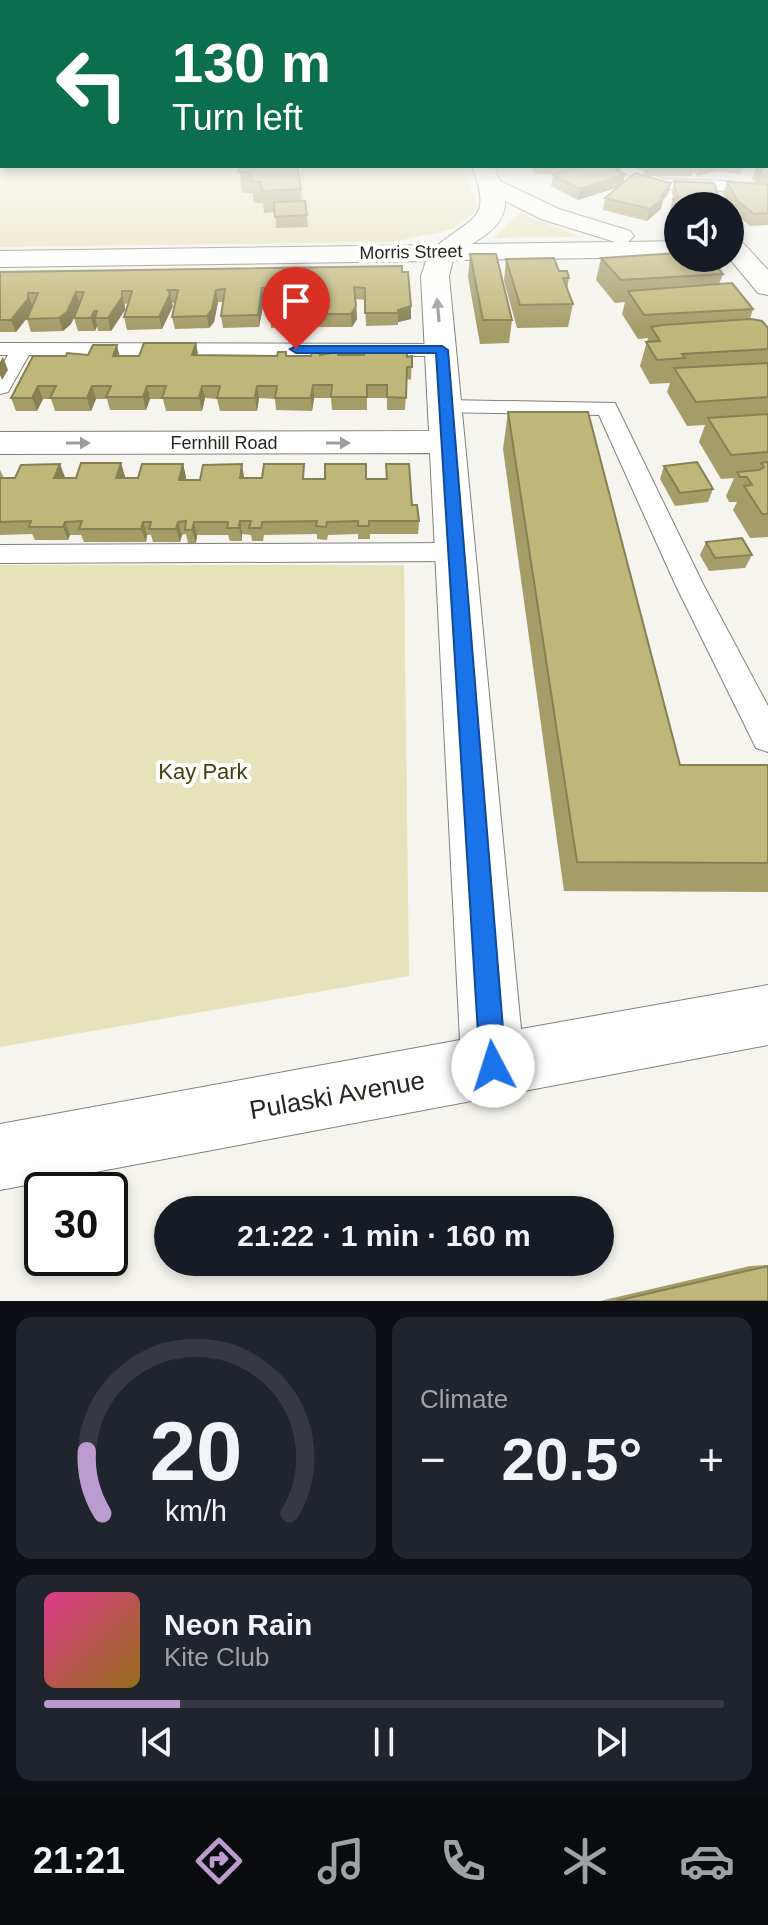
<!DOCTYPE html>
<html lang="en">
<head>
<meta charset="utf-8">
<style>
	:root { --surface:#171b24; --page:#20242c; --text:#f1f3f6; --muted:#9ea1a6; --line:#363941; --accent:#bc9bd0 }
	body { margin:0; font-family:Helvetica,sans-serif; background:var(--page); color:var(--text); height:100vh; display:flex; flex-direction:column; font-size:30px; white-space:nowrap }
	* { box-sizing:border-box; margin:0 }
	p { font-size:26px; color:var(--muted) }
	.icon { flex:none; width:44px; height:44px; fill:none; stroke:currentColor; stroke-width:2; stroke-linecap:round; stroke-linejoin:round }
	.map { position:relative; height:1301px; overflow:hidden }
	.drawer { display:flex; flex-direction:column; gap:16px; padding:16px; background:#0d0f14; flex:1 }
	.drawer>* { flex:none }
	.banner { position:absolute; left:0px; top:0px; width:768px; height:168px; box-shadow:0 4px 12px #0003; background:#0b6e4f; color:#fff; overflow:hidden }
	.tools { position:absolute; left:664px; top:192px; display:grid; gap:16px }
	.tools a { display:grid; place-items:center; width:80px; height:80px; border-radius:50%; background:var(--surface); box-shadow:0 4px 12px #0003; font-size:40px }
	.speed { position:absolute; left:24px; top:1172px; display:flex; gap:16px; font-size:40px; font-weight:700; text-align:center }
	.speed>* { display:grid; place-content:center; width:104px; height:104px; border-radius:50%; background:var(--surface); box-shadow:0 4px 12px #0003; line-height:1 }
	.speed .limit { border:4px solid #111; border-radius:12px; background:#fff; color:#111 }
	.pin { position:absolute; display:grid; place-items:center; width:68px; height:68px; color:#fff; margin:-82px -34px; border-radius:50% 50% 50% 0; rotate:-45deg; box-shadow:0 0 8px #0007 }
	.pin .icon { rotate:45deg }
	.me { position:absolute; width:88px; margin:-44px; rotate:355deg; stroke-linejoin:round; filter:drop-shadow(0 0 6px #0008) }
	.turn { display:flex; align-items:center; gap:28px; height:168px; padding:0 40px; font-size:36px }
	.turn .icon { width:104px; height:104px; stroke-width:2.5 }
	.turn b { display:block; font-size:56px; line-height:68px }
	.big { font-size:60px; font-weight:800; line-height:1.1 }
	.drawer .widget { flex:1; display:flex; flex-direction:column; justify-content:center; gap:12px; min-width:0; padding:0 28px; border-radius:16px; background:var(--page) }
	.drawer .dial { align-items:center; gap:0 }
	.dial svg { height:208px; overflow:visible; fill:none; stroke:var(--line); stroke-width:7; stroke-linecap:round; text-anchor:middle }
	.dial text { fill:var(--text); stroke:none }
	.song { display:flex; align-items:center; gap:24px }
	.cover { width:96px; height:96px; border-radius:12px; background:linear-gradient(135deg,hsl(330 70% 55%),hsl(40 70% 35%)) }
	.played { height:8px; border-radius:4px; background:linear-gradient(90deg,var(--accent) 20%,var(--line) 20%) }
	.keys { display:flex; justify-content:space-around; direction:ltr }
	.heat { display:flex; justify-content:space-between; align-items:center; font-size:44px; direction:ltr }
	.drawer .tiles { flex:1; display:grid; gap:16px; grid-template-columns:1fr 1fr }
	.widget:last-child { grid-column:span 2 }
	.trip { position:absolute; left:154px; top:1196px; width:460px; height:80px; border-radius:40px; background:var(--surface); box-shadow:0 4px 12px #0003; font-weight:800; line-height:80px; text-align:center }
	.tabs { display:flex; height:128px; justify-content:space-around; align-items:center; background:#090b0e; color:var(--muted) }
	.tabs .icon { width:56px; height:56px }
	.tabs .active { color:var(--accent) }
	.tabs b { font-size:36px; color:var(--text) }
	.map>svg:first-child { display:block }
	.green { fill:#e6e2ba }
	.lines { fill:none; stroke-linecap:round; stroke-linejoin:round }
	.lane-casing { stroke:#81817b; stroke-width:2 }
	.street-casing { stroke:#81817b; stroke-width:2 }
	.lane { fill:#fff; fill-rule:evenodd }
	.street { fill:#fff; fill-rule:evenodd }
	.wall { fill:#a49d68 }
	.shaded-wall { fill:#868055 }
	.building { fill:#bfb779; stroke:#868055; stroke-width:2 }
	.oneway { fill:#9d9d9c }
	.route { fill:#1a73e8; stroke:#114b97; stroke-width:2 }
	.labels { text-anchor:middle; stroke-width:8; stroke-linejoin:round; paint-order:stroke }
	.far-street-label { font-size:18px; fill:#262624; stroke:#fffffe }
	.park-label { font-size:22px; fill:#46400f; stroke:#fffffe }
	.near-street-label { font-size:26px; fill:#262624; stroke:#fffffe }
</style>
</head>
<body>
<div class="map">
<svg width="768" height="1301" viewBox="0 0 768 1301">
	<rect width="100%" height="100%" fill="#f5f4ee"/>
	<g class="green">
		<polygon points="0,148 2,166 463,166 478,209 453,229 393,242 0,247"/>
		<polygon points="520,213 581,237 494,238"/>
		<polygon points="0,565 404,565 409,976 0,1047"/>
	</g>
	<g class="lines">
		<defs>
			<g id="lane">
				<polygon points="608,166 630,166 664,179 731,181 739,186 731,191 662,189"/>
				<polygon points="0,343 442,344 452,350 442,356 29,355 8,392 0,394 0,369 8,355 0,355"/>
				<polygon points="446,400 615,403 704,586 768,706 768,752 756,748 676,586 599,415 438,412 435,407"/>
				<polygon points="455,543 465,545 468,552 465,559 455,561 0,563 0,545"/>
			</g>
			<g id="street">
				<path d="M472 166H494L500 181 559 209 630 231 634 236 628 242 678 241V257L453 260 449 276 521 1029 768 985V1045L0 1190V1124L460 1040 430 453 0 454V432L429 431 421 276 426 261 0 267V251L438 245C475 215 492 219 472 166ZM505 201 541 219 615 242 472 244C488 234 506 222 505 201Z"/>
				<polygon points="735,241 744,244 768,270 768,295 758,293 729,258 730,242"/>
			</g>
		</defs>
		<use href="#lane" class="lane-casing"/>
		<use href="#street" class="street-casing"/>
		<use href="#lane" class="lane"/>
		<use href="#street" class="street"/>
	</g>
	<g class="wall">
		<polygon points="239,166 301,189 302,201 305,201 308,227 276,228 275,212 264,213 263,203 254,203 253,193 242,193"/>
		<polygon points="530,166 621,166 620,172 625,174 623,184 668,194 663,200 661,209 647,221 603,210 605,198 619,187 578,200 551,186 553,175 558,174 536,174"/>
		<polygon points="639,166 744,166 741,174 716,171 697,176 693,171 692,176 646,176"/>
		<polygon points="768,167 768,225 750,226 734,212 723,194 727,182 757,184 752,179 756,168"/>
		<polygon points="674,181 720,201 678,206 678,225 670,211 673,199 672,192"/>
		<polygon points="470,254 512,320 509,343 480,344 468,277"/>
		<polygon points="601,258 723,274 719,284 753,309 750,319 768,328 768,537 750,538 733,510 737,502 729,502 726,496 734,478 721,479 699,442 705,425 687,426 667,392 670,383 650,384 640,366 648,338 638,339 622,314 625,302 615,303 596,280"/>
		<polygon points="506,259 559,271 569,278 567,289 573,304 568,327 517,328 504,281"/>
		<polygon points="0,272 402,272 411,306 411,319 398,322 398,325 366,326 365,300 356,299 357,319 352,327 319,327 318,300 310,301 309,320 303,327 271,328 270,315 271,301 264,301 259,327 223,328 221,316 223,302 218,302 214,322 209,328 175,329 172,317 175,303 172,303 173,306 162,329 127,330 124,317 128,303 125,304 125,310 111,331 98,331 97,326 95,331 78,331 74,318 80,304 71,324 63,331 31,332 27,319 28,317 16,332 0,332"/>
		<polygon points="196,343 198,355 412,356 411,380 407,379 405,410 387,410 387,398 367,398 367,410 332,410 331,398 314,398 312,411 276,410 275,399 259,398 257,411 220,411 217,399 205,398 202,411 166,411 163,399 150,399 146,410 110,410 107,399 96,399 91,411 55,411 51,399 43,399 37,411 16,411 11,398 88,355 139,356"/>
		<polygon points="508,412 680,765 768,765 768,892 564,891 503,449"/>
		<polygon points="183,464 186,477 186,480 244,478 366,479 412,505 419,521 418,534 370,534 370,539 358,539 358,534 328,535 327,540 317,539 317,534 264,535 263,541 252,541 251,535 242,534 242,541 230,541 228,535 197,535 196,543 188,543 186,534 182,535 180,542 153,542 151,535 147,535 146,542 84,542 81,535 70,535 68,540 35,540 32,534 0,535 0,470 4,478 65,477 65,479 125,476 125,478 138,478"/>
		<polygon points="664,466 713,489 708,502 675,506 660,479"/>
		<polygon points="706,542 752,555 745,568 709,571 700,555"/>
		<polygon points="768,1265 768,1301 600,1301 750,1266"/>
	</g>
	<g class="shaded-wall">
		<polygon points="621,166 619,176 625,174 622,186 578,200 580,189 612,168"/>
		<polygon points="700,166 717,166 716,171 697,176"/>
		<polygon points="671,183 668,194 663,200 661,209 647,221 650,209"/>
		<polygon points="262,288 264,301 259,327 258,315"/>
		<polygon points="309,288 309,320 303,327 302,314"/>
		<polygon points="216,290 218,302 214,322 209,328 207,316"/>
		<polygon points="122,291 125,310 111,331 108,318"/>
		<polygon points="76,292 80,304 71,324 63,331 59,318"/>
		<polygon points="28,293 32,305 32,311 16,332 11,320"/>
		<polygon points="170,294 173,306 162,329 159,317"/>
		<polygon points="356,306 357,319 352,327 351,314"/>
		<polygon points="411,306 411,319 398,322 398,310"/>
		<polygon points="94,311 97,326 95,331 91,318"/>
		<polygon points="196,343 198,355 192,355"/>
		<polygon points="117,345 120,358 113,356"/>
		<polygon points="3,357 8,370 2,380 0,375 0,362"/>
		<polygon points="313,385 314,398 312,411 311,398"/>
		<polygon points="38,386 43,399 37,411 32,398"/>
		<polygon points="92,386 96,399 91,411 87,398"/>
		<polygon points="147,386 150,399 146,410 143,397"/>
		<polygon points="202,386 205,398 202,411 199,398"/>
		<polygon points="257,386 259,398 257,411 255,398"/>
		<polygon points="121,463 125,476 120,491 116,478"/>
		<polygon points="60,464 65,477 60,492 54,478"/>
		<polygon points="183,464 186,477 183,493 179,480"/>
		<polygon points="242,464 244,477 242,491 240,478"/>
		<polygon points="240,521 242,534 242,541 239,528"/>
		<polygon points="65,522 70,535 68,540 63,527"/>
		<polygon points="143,522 147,535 146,542 141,529"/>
		<polygon points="178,522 182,535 180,542 176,529"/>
		<polygon points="194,522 197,535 196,543 192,530"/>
	</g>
	<g class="building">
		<polygon points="239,166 297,166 301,189 262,191 261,182 252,182 251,172 239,172"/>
		<polygon points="586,166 621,166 612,168 625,174 580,189 553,175"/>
		<polygon points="768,167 768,178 756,168"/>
		<polygon points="635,173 671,183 661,196 664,197 650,209 605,198"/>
		<polygon points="674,181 714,183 720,201 725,203 726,206 678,206 678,208 673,199 678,198"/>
		<polygon points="727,182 766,184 768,186 768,213 754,214 738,201"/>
		<polygon points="305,201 307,215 275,217 274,202"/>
		<polygon points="678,253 678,258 710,258 723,274 621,280 601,258"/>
		<polygon points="470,254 496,254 512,320 483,320"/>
		<polygon points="554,258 559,271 567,271 569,278 563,278 573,304 520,305 506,259"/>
		<polygon points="402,266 402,272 408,272 411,306 398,310 398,313 365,313 365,288 354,287 356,306 351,314 318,314 318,288 309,288 308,308 302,314 270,315 272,288 262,288 258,315 221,316 225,289 216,290 212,309 207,316 172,317 178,290 168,290 170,294 159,317 124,317 132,291 122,291 122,297 108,318 95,318 97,311 94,311 91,318 74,318 84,292 76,292 67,312 59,318 27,319 38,293 28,293 28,299 11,320 0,320 0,272"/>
		<polygon points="732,283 753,309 644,315 628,291"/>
		<polygon points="751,319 762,321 768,328 768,349 682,354 685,358 657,360 646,342 660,341 651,327 663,325"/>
		<polygon points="144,343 196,343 192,355 277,356 278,352 286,352 286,356 311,356 312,352 320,352 320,355 338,352 338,355 364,355 364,351 378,351 378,346 407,346 407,357 412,356 412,367 407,367 406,398 387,397 387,385 367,385 367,397 331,397 332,385 313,385 311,398 275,398 277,386 257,386 255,398 217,398 220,386 202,386 199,398 162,398 166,386 147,386 143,397 106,397 111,386 92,386 87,398 50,398 56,386 38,386 32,398 11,398 33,356 66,356 67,353 88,355 93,345 117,345 113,356 139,356"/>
		<polygon points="768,363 768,397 696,402 674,368"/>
		<polygon points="508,412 588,412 680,765 768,765 768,863 577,862"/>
		<polygon points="768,414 768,452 731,455 708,418"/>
		<polygon points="697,462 713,489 680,493 664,466"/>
		<polygon points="768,462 768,514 762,514 744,486 752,485 747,477 740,477 737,472 759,470 764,467 761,463"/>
		<polygon points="81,463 121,463 116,478 138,478 142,464 183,464 179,480 200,480 203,465 242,464 240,478 262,478 264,464 304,464 303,479 325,479 325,464 366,464 366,479 387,479 386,464 409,464 412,505 417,505 419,521 369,521 369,526 358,526 358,521 327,522 326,527 316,526 317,521 262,522 261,528 249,528 251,521 240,521 239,528 227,528 228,522 194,522 192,530 185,530 186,521 178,522 176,529 149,529 151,522 143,522 141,529 79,529 82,521 65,522 63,527 29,527 31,521 0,522 0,478 15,478 21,465 60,464 54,478 76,478"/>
		<polygon points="742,538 752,555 715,558 706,542"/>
		<polygon points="768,1266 768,1301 616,1301"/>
	</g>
	<defs><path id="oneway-solid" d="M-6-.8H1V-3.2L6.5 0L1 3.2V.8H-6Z" transform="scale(2)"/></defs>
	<g class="oneway">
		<use href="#oneway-solid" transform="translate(438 310) rotate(-95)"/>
		<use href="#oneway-solid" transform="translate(78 443)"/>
		<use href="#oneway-solid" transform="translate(338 443)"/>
	</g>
	<linearGradient id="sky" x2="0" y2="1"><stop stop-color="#a7c4ca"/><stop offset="0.45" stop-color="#fafaf7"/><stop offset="1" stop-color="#fafaf7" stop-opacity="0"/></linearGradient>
	<rect width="768" height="330" fill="url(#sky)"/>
	<polygon class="route" points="442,346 448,350 506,1066 502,1076 493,1079 484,1076 480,1066 436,353 296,353 290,349 296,346"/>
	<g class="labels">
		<g class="far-street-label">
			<text transform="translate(411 252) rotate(-1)" y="6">Morris Street</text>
			<text x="224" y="449">Fernhill Road</text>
		</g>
		<g class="park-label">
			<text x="203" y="779">Kay Park</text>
		</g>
		<g class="near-street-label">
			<text transform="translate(337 1095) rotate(-10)" y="9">Pulaski Avenue</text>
		</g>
	</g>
</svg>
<div class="tools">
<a><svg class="icon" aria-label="sound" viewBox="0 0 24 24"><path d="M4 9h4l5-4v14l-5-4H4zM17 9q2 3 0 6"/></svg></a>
</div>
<div class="speed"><div class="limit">30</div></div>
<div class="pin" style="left:296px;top:349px;background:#d93025"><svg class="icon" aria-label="arrive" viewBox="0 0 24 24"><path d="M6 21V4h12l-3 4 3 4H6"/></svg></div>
<svg class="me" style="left:493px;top:1066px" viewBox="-20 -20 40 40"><circle r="19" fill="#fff"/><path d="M0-13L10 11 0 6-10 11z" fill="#1a73e8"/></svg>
<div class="trip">21:22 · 1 min · 160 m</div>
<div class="banner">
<div class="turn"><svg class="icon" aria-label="left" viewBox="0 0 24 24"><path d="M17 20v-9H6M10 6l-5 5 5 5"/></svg><div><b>130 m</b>Turn left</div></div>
</div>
</div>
<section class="drawer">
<div class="tiles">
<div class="widget dial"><svg viewBox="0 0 100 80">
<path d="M14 69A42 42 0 1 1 86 69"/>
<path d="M14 69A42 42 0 0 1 8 45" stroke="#bc9bd0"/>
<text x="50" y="56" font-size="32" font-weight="700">20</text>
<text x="50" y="72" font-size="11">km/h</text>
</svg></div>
<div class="widget"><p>Climate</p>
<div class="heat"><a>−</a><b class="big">20.5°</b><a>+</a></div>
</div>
<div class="widget">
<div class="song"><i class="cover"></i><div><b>Neon Rain</b><p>Kite Club</p></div></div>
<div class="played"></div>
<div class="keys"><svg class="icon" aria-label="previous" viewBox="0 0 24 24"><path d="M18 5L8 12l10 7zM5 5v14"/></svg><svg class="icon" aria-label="pause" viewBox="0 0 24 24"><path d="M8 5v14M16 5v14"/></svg><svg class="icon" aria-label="next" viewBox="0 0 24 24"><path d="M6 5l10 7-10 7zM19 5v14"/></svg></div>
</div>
</div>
</section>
<nav class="tabs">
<b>21:21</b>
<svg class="icon active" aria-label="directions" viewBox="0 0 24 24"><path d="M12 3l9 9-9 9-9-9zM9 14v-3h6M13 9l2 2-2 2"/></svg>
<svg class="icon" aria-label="music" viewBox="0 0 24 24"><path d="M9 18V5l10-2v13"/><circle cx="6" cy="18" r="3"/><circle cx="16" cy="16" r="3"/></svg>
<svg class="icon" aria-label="phone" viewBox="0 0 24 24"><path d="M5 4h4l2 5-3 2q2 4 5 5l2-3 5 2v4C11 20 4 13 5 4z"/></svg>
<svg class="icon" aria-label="climate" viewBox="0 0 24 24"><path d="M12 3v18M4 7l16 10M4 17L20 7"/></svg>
<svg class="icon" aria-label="car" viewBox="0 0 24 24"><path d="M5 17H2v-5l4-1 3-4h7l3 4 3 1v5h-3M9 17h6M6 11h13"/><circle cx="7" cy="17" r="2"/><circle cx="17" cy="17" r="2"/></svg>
</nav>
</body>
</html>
